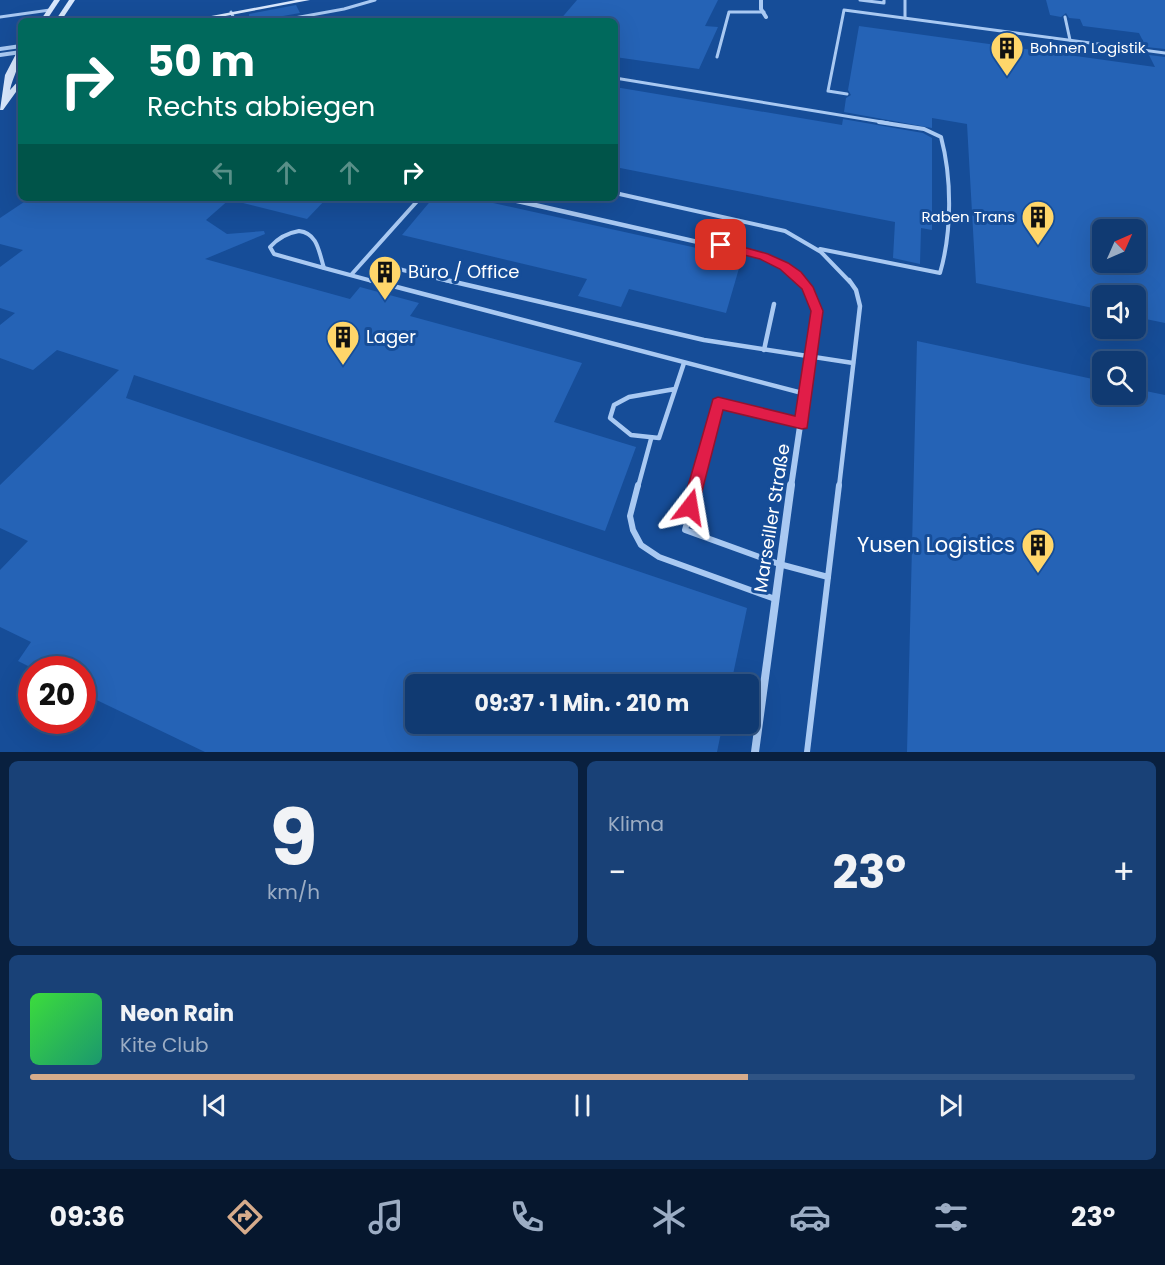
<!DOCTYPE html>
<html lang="de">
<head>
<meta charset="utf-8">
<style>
	:root { --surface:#103a72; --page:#194177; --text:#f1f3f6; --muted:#9cadc4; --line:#305484; --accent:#d6ab8b }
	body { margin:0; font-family:Poppins,sans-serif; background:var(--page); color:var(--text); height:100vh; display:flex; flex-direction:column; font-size:22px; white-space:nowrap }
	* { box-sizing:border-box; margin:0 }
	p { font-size:20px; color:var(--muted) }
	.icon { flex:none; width:33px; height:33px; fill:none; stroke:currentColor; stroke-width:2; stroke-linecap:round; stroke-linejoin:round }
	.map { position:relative; height:752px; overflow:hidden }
	.sheet { display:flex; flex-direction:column; gap:9px; padding:9px; background:#09203f; flex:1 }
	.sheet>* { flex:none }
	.top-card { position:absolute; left:18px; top:18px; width:600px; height:183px; border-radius:9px; box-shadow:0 6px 24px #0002,0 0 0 2px var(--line); background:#00695c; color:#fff; overflow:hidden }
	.needle { width:39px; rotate:45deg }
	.controls { position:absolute; left:1092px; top:219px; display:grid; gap:12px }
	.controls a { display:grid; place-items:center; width:54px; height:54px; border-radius:9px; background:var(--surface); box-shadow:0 6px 24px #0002,0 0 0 2px var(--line); font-size:30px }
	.speed { position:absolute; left:18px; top:656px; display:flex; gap:12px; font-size:30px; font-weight:700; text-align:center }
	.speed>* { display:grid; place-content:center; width:78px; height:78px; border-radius:50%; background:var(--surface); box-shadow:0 6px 24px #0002,0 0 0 2px var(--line); line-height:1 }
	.speed .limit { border:9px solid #d22; background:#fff; color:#111 }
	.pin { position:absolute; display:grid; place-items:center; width:51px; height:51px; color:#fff; margin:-26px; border-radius:12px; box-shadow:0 3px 9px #0006 }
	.me { position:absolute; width:66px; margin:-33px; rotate:14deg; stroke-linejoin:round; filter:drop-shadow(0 0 4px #0008) }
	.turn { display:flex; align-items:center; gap:21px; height:126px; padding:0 30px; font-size:27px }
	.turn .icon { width:78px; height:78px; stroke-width:2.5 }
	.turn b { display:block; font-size:42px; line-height:51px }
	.lanes { display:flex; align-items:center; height:57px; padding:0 30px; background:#0003; justify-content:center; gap:30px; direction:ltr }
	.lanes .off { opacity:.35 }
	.big { font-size:45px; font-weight:700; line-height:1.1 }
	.sheet .widget { flex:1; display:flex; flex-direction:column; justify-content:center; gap:9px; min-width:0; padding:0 21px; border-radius:9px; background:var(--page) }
	.sheet .dial { align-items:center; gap:0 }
	.dial b { font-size:78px; line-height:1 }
	.song { display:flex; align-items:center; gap:18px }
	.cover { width:72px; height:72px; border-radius:9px; background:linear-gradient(135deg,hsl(120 70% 55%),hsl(160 70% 35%)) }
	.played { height:6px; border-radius:3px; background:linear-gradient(90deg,var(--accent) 65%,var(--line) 65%) }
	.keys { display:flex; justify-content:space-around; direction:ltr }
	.heat { display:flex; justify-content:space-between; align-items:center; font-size:33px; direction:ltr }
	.sheet .tiles { flex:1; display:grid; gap:9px; grid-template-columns:1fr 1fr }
	.widget:last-child { grid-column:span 2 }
	.trip { position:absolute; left:405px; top:674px; width:354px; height:60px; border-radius:9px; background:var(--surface); box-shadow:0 6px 24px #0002,0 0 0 2px var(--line); font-weight:700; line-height:60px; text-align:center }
	.tabs { display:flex; height:96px; justify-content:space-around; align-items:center; background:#06172e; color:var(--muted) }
	.tabs .icon { width:42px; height:42px }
	.tabs .current { color:var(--accent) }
	.tabs b { font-size:27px; color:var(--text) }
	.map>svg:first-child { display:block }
	.building { fill:#2563b6; fill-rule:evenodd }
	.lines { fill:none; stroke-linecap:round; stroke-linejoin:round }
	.lane-far3 { stroke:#a9c9f2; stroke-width:3 }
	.lane-far2 { stroke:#a9c9f2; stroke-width:4 }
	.lane-far1 { stroke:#a9c9f2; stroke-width:4.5 }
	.lane { stroke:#a9c9f2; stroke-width:6 }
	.street-far3 { stroke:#a9c9f2; stroke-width:4 }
	.street-far2 { stroke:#a9c9f2; stroke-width:4.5 }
	.street-far1 { stroke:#a9c9f2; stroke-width:6 }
	.street { stroke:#a9c9f2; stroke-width:8 }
	.secondary { fill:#d8e7fc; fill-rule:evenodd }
	.route { fill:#e11d48; stroke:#92132f; stroke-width:1.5 }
	.labels { text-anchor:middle; stroke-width:6; stroke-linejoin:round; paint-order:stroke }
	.far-poi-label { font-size:15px; fill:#fff; stroke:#164d98; text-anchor:start }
	.poi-label { font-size:18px; fill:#fff; stroke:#164d98; text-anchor:start }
	.street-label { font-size:18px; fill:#fff; stroke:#164d98 }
	.near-poi-label { font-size:21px; fill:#fff; stroke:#164d98; text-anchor:end }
</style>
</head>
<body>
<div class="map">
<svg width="1165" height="752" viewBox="0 0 1165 752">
	<rect width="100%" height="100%" fill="#164d98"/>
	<g class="building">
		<polygon points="577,0 718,0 705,26 718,27 699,69 615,57 615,21 559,21"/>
		<polygon points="1046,0 1165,0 1165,49 1146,47 1139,33 1083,26 1080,19 1069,18 1066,13 1061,17 1050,15"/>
		<polygon points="296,5 300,13 277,17 274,21 249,21 249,14"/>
		<path d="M859 26 1155 67 1149 55 1165 57V323L1136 317V296H1102V310L976 283 967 124 932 118V128L844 112 846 98 851 95 848 90ZM1102 230H1136V262H1102Z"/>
		<polygon points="615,87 842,125 843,119 923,133 932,138 932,230 921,228 920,264 893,258 895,222 615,167"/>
		<polygon points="30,198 231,198 206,220 227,234 264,231 265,234 205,259 350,299 360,287 419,303 410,316 582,363 554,422 636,447 605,531 134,375 126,398 747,608 731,684 416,684 416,723 723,723 717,752 205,752 82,693 82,669 34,669 18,661 31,642 0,627 0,570 28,541 0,528 0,485 119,370 57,350 33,370 0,358 0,325 15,313 0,308 0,267 23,250 0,244 0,218"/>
		<polygon points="244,198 327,198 307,219 243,203"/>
		<polygon points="433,198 471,198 742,258 726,313 629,289 621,307 578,296 587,279 402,235"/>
		<polygon points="917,341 1102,381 1102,394 1136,394 1136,389 1165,395 1165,752 907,752"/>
	</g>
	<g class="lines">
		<g class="lane-far3">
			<polyline points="860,0 884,3 884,0"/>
			<polyline points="905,0 905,18"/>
			<polyline points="231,12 235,21"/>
			<polyline points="0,17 50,10"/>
			<polyline points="1065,17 1070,40"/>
			<polyline points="278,21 344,9 375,0"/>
			<polyline points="717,57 729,12 764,12"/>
			<polyline points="615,78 888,123"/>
			<polyline points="847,94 828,91 844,10 1165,53"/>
		</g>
		<g class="lane-far2">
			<polyline points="615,193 785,231 821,252 850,282"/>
			<path d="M299 231C318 233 319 253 324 268L274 254 270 247C278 238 287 233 299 231Z"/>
			<path d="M820 249 940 273C952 232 952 178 941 137L924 129 879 122"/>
			<polyline points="390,267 453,282"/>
			<polyline points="324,268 376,282"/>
			<polyline points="351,275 420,198"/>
		</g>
		<g class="lane-far1">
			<polyline points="370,280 806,394"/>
			<polyline points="446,280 704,340 853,363"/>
			<polyline points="764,350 774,304"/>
			<polyline points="675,389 629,397 614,405 610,418 631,435 659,438 684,363"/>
			<polyline points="638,487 651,439"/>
			<polyline points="696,487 718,403 802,423"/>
			<polyline points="839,487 860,306 856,290 849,280"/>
		</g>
		<g class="lane">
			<polyline points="638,485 630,516 633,530 641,545 659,557 775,599"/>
			<polyline points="697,485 685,530 779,564 828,577 839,485"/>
			<polyline points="807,752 828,577"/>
		</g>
		<g class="street-far3">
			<polyline points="761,0 761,9 766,17"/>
			<polyline points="0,49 21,46"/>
			<polyline points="0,55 21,52"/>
		</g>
		<polyline class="street-far2" points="504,198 764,257 783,266 801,282"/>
		<polyline class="street-far1" points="791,487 817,311 809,292 800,280"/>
		<polyline class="street" points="755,752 791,485"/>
		<g class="secondary">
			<polygon points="54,0 60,0 46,21 40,21"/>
			<polygon points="69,0 75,0 61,21 55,21"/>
			<polygon points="296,0 310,0 199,21 185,21"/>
			<path d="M18 50H21C21 64 13 76 10 90L21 78V85L3 110H0L5 75Z"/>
		</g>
	</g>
	<polygon class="route" points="721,241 768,254 788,263 801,272 813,287 823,311 807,428 802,429 723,410 698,507 696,512 690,514 685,512 682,507 713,399 718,397 795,416 811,311 802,289 780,269 760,259 717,248 717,242"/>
	<defs>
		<symbol id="building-pin" viewBox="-11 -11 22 30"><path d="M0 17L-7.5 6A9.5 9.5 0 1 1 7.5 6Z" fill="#ffd66a" stroke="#164d98"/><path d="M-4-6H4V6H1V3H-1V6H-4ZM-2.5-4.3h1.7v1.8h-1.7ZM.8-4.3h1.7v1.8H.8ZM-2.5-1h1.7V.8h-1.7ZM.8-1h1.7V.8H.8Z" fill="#111"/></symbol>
	</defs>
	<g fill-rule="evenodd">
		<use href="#building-pin" x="988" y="29" width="38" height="52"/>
		<use href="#building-pin" x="1019" y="198" width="38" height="52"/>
		<use href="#building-pin" x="366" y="253" width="38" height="52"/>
		<use href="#building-pin" x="324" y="318" width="38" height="52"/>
		<use href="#building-pin" x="1019" y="526" width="38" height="52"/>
	</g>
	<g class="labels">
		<g class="far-poi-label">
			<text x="1030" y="53">Bohnen Logistik</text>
			<text x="1015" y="222" text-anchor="end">Raben Trans</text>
		</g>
		<g class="poi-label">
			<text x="408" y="278">Büro / Office</text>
			<text x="366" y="343">Lager</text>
		</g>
		<g class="street-label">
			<text transform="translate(772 518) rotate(-81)" y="6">Marseiller Straße</text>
		</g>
		<g class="near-poi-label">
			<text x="1015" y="552">Yusen Logistics</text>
		</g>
	</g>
</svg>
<div class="controls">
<a><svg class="needle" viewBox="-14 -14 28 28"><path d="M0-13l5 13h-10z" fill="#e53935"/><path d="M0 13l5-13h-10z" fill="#9cadc4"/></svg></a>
<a><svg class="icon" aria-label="sound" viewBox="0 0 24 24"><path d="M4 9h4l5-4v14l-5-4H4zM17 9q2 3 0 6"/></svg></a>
<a><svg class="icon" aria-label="search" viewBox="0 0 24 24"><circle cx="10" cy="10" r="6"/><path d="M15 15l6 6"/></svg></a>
</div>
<div class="speed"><div class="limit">20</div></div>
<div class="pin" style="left:721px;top:245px;background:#d93025"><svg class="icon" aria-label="arrive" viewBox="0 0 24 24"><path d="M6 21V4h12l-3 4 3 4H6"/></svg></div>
<svg class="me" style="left:690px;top:507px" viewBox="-20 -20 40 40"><path d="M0-17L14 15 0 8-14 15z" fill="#e11d48" stroke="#fff" stroke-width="4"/></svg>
<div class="trip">09:37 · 1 Min. · 210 m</div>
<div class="top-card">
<div class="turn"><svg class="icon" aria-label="right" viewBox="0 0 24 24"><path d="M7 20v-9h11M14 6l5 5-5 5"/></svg><div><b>50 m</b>Rechts abbiegen</div></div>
<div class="lanes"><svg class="icon off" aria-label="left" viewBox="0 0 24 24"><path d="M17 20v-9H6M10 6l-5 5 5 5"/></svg><svg class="icon off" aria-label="ahead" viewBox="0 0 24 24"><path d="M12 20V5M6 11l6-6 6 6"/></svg><svg class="icon off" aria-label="ahead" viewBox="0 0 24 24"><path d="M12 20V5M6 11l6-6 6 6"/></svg><svg class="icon" aria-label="right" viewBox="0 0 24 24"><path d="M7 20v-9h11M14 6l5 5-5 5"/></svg></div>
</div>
</div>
<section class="sheet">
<div class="tiles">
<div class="widget dial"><b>9</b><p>km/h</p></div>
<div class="widget"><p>Klima</p>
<div class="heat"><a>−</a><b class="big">23°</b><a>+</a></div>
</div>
<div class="widget">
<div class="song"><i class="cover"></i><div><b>Neon Rain</b><p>Kite Club</p></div></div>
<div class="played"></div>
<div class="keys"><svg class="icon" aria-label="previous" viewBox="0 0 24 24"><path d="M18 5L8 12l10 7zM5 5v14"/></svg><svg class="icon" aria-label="pause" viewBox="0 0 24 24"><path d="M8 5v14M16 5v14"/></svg><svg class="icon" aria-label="next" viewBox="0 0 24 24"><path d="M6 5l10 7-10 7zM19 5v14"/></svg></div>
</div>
</div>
</section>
<nav class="tabs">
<b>09:36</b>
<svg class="icon current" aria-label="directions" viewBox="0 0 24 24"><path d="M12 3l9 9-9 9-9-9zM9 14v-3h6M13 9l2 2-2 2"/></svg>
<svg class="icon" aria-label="music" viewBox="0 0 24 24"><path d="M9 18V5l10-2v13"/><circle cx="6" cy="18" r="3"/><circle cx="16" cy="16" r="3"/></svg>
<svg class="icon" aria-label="phone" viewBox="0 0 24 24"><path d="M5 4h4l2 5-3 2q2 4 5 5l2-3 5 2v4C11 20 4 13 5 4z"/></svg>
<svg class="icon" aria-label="climate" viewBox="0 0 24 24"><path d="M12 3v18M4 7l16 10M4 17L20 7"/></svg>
<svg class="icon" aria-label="car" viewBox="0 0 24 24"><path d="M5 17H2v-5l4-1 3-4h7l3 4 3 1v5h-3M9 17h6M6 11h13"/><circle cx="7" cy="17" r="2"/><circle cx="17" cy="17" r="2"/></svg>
<svg class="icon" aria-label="filters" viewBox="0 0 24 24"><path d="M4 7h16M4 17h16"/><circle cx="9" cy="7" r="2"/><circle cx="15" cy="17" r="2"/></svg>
<b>23°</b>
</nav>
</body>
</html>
